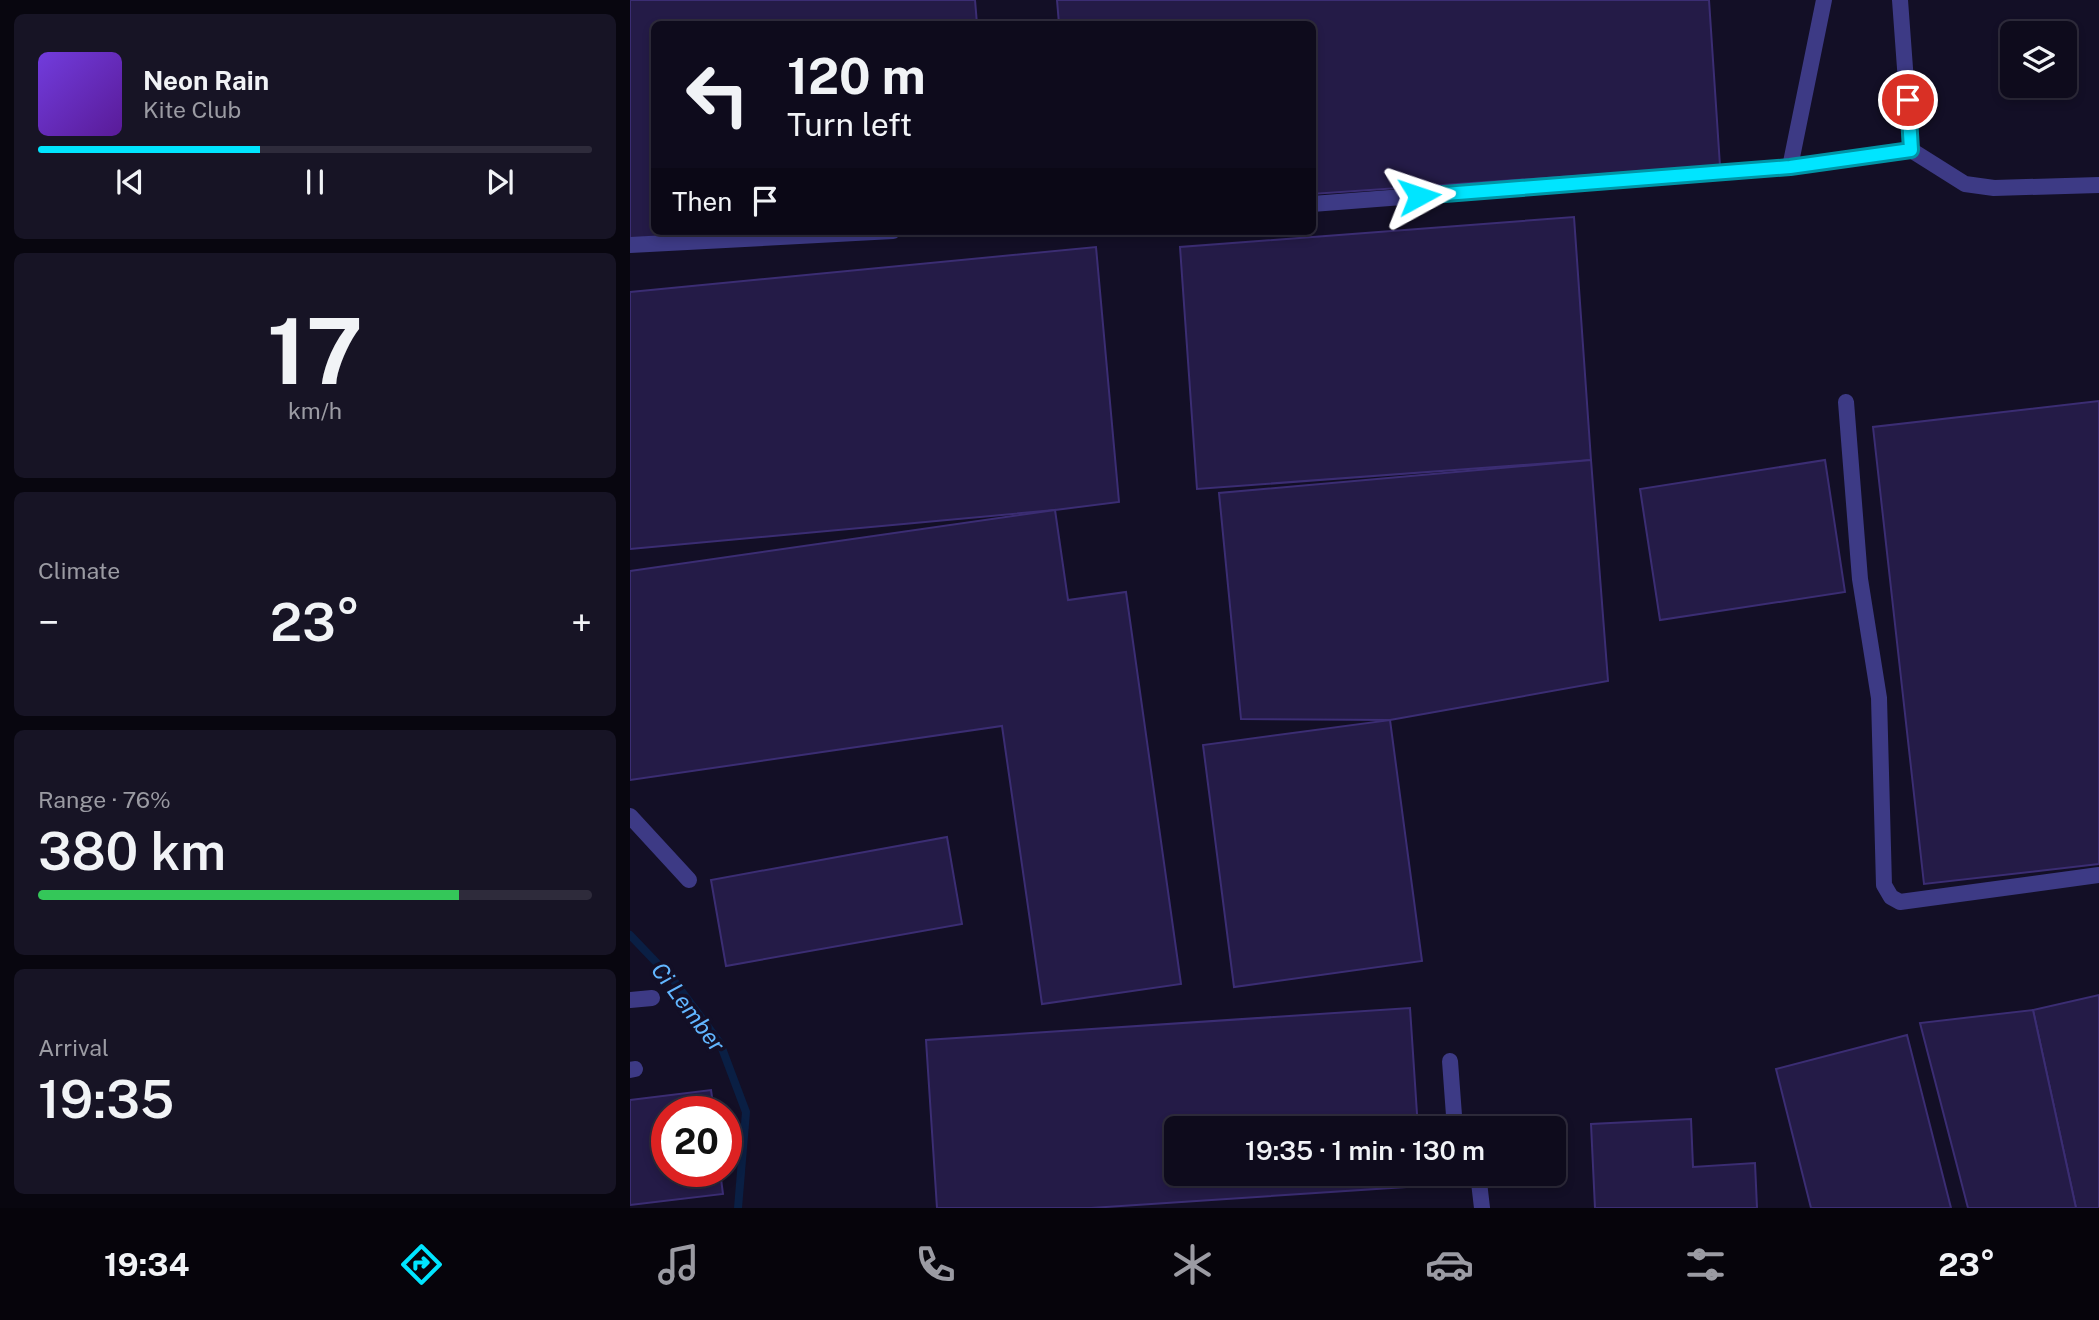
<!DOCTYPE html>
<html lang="en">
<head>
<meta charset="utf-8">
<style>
	:root { --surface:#0e0b1c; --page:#171425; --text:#f1f3f6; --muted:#9b9ba3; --line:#2e2b3b; --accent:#00e5ff }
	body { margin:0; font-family:"Public Sans",sans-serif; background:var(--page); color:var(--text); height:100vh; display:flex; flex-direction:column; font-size:26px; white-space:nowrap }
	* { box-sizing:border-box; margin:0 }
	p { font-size:23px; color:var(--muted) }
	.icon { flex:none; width:38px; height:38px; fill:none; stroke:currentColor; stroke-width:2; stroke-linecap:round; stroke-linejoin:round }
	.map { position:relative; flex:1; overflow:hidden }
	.sheet { display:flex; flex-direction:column; gap:14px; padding:14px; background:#08060f; width:630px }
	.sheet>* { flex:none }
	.hud { position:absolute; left:21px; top:21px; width:665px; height:214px; border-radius:10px; box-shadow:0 4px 10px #0003,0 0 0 2px var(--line); background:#0e0b1c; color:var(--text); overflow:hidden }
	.fabs { position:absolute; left:1370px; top:21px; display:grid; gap:14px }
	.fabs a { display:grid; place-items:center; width:77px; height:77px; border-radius:10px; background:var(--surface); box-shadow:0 4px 10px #0003,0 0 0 2px var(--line); font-size:35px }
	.speed { position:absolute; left:21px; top:1096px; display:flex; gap:14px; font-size:35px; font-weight:700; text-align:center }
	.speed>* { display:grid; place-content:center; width:91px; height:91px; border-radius:50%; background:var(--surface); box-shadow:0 4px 10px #0003,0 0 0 2px var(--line); line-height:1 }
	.speed .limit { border:10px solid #d22; background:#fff; color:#111 }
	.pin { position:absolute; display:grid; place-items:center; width:60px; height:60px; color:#fff; margin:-30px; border:4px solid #fff; border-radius:50%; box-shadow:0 2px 7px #0007 }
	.me { position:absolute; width:77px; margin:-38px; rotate:85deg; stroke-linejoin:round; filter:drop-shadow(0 0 5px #0008) }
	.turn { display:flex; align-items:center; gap:24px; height:147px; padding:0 21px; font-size:32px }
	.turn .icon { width:91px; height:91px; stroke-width:2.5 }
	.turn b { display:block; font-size:49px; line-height:60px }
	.then { display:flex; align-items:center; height:66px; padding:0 21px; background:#0003; gap:14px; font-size:26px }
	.big { font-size:52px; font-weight:600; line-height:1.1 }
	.sheet .widget { flex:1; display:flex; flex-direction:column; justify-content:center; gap:10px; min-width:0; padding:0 24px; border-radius:10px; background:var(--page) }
	.sheet .dial { align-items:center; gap:0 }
	.dial b { font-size:91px; line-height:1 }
	.song { display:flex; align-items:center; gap:21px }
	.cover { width:84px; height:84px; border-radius:10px; background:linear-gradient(135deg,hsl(260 70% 55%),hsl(270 70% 35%)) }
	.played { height:7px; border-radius:4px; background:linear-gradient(90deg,var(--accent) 40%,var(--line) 40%) }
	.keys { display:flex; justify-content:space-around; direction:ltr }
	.heat { display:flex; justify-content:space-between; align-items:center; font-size:38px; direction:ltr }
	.charge { height:10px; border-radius:5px; background:linear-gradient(90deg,#34c759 76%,var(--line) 0) }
	.trip { position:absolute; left:534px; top:1116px; width:402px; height:70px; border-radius:10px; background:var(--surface); box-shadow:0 4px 10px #0003,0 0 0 2px var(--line); font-weight:600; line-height:70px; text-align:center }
	.tab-bar { display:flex; height:112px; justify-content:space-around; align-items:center; background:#06040b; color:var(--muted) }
	.tab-bar .icon { width:49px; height:49px }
	.tab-bar .on { color:var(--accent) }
	.tab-bar b { font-size:32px; color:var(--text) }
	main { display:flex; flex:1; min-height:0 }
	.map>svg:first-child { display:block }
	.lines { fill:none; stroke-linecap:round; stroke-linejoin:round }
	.stream { stroke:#0a1f44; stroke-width:8 }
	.building { fill:#241b47; stroke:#3b2d73; stroke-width:2 }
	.lane { stroke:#3d3a85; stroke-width:16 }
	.route-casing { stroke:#0095a6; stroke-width:18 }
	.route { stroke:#00e5ff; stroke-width:12 }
	.labels { text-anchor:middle; stroke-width:7; stroke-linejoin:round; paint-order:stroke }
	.water-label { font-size:23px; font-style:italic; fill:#62b6ff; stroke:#130f26 }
</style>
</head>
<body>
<main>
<section class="sheet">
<div class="widget">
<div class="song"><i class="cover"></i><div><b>Neon Rain</b><p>Kite Club</p></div></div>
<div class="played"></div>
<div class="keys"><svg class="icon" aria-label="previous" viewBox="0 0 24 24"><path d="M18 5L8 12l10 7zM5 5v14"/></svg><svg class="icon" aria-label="pause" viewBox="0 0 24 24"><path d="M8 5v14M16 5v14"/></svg><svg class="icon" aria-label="next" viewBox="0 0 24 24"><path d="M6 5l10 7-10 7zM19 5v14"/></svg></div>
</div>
<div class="widget dial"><b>17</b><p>km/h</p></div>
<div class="widget"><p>Climate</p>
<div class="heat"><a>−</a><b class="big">23°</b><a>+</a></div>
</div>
<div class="widget"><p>Range · 76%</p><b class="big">380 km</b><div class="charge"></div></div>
<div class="widget"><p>Arrival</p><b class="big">19:35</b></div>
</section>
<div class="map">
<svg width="1469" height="1208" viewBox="0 0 1469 1208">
	<rect width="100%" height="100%" fill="#130f26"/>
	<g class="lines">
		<polyline class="stream" points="0,935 45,982 90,1043 116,1112 108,1208"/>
	</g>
	<g class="building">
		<polygon points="0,0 345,0 347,24 24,24 24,231 131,231 0,240"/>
		<polygon points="427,0 1079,0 1090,166 682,194 682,24 429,24"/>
		<polygon points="944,217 961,460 567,489 550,247"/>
		<polygon points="466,247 489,502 425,510 0,549 0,292"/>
		<polygon points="1469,401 1469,864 1294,884 1243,427"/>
		<polygon points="961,460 978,681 760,720 611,719 589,493"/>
		<polygon points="1195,460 1215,592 1030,620 1010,489"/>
		<polygon points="425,510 438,600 496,592 551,984 412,1004 372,726 0,780 0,571"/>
		<polygon points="760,720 792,961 604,987 573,745"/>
		<polygon points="317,837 332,924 96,966 81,880"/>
		<polygon points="1469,995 1469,1208 1446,1208 1403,1010"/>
		<polygon points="780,1008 788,1129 546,1129 546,1174 790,1174 791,1186 461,1208 307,1208 296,1040"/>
		<polygon points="1403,1010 1446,1208 1338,1208 1290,1023"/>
		<polygon points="1277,1035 1321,1208 1181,1208 1146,1069"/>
		<polygon points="81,1090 84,1111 37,1111 37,1171 90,1171 93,1194 0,1205 0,1100"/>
		<polygon points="1061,1119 1063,1167 1125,1163 1127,1208 965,1208 961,1124"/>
	</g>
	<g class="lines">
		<g class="lane">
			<polyline points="1270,0 1281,150"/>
			<polyline points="1160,167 1194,0"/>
			<polyline points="682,204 1160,167 1281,150 1335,184 1364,188 1469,185"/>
			<polyline points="0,245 263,231"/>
			<polyline points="1216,402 1230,579 1249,698 1254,885 1261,897 1270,902 1469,875"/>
			<polyline points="0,816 59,880"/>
			<polyline points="0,1000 22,998"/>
			<polyline points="820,1061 825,1129"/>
			<polyline points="0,1070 5,1069"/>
			<polyline points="840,1174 849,1182 852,1208"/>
		</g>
	</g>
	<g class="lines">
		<defs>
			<polyline id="route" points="789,196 1160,167 1281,150 1278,100"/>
		</defs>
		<use href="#route" class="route-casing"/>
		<use href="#route" class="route"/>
	</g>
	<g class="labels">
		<g class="water-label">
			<text transform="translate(58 1007) rotate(53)" y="8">Ci Lember</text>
		</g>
	</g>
</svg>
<div class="fabs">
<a><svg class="icon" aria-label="layers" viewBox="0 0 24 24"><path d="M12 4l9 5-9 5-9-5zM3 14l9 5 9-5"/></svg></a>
</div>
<div class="speed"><div class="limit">20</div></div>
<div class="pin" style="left:1278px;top:100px;background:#d93025"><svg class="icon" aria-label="arrive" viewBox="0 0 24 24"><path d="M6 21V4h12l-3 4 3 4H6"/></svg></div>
<svg class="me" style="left:789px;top:196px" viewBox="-20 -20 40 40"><path d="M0-17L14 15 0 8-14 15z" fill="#00e5ff" stroke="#fff" stroke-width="4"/></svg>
<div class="trip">19:35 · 1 min · 130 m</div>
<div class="hud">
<div class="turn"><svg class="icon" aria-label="left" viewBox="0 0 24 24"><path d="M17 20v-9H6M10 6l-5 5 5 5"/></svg><div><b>120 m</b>Turn left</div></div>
<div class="then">Then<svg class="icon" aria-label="arrive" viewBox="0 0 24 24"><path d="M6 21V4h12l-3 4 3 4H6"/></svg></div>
</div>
</div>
</main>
<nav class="tab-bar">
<b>19:34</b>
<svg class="icon on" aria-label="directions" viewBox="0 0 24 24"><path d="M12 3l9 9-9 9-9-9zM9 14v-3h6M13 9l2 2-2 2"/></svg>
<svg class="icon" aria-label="music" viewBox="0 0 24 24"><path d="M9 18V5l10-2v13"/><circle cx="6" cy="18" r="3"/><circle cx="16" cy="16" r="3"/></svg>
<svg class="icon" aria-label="phone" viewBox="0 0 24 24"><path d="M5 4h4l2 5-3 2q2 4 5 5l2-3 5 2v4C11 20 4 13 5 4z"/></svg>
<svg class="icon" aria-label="climate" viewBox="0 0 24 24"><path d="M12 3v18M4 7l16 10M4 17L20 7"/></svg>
<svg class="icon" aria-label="car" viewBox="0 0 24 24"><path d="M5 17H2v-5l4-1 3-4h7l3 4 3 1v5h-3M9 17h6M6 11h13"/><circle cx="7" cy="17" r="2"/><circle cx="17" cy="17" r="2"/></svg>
<svg class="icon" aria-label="filters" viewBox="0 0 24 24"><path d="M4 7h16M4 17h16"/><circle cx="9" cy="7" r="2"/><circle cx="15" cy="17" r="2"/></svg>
<b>23°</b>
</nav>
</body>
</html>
